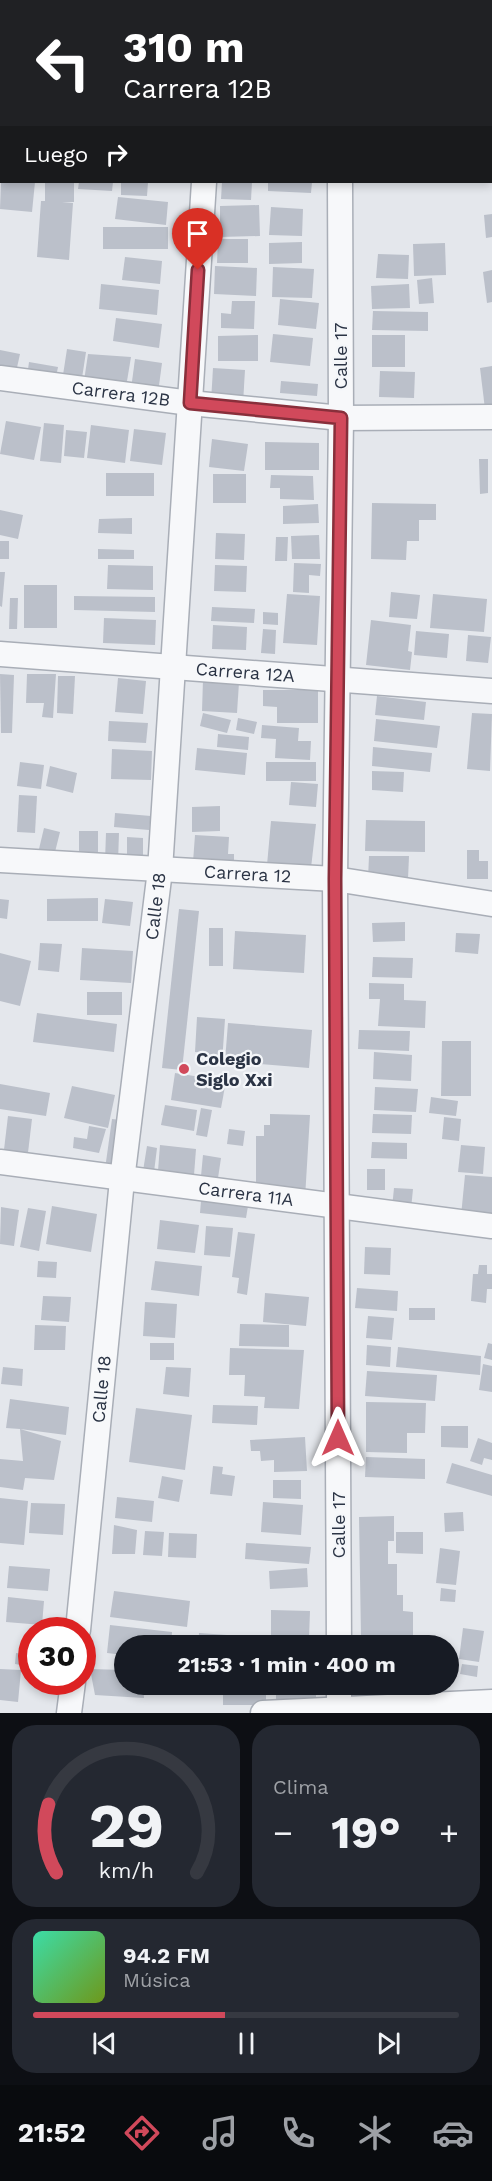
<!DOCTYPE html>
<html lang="es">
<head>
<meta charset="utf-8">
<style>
	:root { --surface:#171b24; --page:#242831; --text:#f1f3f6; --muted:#9ea1a6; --line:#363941; --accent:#d1495b }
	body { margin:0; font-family:"Work Sans",sans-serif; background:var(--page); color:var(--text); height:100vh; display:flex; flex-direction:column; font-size:22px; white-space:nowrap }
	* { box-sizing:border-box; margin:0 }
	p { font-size:20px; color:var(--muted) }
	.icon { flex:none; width:33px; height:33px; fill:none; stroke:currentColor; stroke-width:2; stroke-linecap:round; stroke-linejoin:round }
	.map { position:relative; height:1713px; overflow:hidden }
	.details { display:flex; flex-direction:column; gap:12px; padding:12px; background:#0d0f14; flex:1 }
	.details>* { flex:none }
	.top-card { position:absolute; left:0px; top:0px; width:492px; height:183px; box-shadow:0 3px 9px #0003; background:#202124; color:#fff; overflow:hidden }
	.speed { position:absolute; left:18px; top:1617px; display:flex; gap:12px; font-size:30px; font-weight:700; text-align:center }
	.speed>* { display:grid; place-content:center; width:78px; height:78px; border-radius:50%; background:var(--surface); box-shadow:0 3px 9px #0003; line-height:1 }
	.speed .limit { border:9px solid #d22; background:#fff; color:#111 }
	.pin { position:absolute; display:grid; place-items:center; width:51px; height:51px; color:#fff; margin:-62px -26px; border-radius:50% 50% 50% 0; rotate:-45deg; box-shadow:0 0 6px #0007 }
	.pin .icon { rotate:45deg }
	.me { position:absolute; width:66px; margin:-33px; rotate:0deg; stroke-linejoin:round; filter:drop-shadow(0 0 4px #0008) }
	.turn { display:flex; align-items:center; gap:21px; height:126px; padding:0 24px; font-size:27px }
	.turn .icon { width:78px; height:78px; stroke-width:2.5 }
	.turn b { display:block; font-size:42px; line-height:51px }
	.then { display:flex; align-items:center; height:57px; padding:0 24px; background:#0003; gap:12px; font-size:22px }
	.big { font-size:45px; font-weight:700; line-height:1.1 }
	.details .widget { flex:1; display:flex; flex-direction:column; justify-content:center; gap:9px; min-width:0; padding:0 21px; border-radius:24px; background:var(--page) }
	.details .dial { align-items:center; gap:0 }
	.dial svg { height:156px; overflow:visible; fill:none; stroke:var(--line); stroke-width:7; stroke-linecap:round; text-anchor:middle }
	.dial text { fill:var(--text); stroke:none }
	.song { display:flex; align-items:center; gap:18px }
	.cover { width:72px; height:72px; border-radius:9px; background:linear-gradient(135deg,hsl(160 70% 55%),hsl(80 70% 35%)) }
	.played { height:6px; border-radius:3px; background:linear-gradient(90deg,var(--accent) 45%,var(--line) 45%) }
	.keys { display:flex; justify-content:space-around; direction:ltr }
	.heat { display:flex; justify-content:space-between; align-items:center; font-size:33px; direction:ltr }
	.details .tiles { flex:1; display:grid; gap:12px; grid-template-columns:1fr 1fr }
	.widget:last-child { grid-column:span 2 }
	.trip { position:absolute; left:114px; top:1635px; width:345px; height:60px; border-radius:30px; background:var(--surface); box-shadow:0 3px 9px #0003; font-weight:700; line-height:60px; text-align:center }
	.menu { display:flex; height:96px; justify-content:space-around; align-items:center; background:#090b0e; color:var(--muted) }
	.menu .icon { width:42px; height:42px }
	.menu .on { color:var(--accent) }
	.menu b { font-size:27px; color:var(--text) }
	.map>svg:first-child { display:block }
	.building { fill:#bbc0ca }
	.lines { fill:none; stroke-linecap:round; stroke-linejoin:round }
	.street-casing { stroke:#a9aeb7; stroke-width:27 }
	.street { stroke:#f7f8fa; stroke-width:24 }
	.route-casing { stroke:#882f3b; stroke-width:15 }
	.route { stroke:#d1495b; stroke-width:10 }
	.poi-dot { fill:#d1495b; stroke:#f4f6f9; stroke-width:2 }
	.labels { text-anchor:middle; stroke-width:4.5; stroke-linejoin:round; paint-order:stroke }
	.street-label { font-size:18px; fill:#2b3445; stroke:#f4f6f9 }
	.poi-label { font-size:18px; font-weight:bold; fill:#2b3445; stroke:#f4f6f9; text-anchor:start }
</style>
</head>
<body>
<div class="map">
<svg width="492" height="1713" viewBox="0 0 492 1713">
	<rect width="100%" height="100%" fill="#e4e7ec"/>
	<g class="building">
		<polygon points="1,182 35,182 32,212 0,209"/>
		<polygon points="45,182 74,182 74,202 62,202 73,203 69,260 37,257 41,201 45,201"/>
		<polygon points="79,182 113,182 112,191 78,189"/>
		<polygon points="121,182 148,182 147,196 121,195"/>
		<polygon points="222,182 252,182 251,200 221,199"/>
		<polygon points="268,182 312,182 311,193 268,191"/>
		<polygon points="118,197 168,202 166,225 115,219"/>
		<polygon points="259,205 260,236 220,237 220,206"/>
		<polygon points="271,207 303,209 302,236 269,235"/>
		<polygon points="492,214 492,237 486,238 484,215"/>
		<rect x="103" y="227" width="65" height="22"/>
		<polygon points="218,239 248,239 248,263 217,263"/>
		<polygon points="302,242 302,263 269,264 269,243"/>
		<polygon points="445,243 446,275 414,276 413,244"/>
		<polygon points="378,254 409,255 408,279 376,278"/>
		<polygon points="125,257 162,261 160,284 122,280"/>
		<polygon points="215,266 257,268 256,296 214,294"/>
		<polygon points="273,267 314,269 312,298 272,297"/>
		<polygon points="492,270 492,302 487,303 483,272"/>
		<polygon points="432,278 434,303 419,304 417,280"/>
		<polygon points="101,284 159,290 157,315 99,309"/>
		<polygon points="409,284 410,308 372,309 371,286"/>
		<polygon points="280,299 319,303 316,329 278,325"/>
		<polygon points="232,301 255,301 254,329 221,328 221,313 231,314"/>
		<polygon points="373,311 428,312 428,331 372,330"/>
		<polygon points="116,318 162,324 159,348 113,341"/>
		<polygon points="273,334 313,338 310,366 270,362"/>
		<polygon points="258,335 258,361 218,361 218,336"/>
		<rect x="372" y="335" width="33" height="32"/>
		<polygon points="67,349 86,352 82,378 63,375"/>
		<polygon points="0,350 20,354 14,381 0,378"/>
		<polygon points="88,354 131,357 126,387 84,381"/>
		<polygon points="135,359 162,363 158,393 131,389"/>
		<polygon points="29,362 58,367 55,382 27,377"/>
		<polygon points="492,366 492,409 485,409 480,368"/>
		<polygon points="213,368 245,370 243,403 211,402"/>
		<polygon points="380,371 415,372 414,398 379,397"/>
		<polygon points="281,381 318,384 317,396 280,393"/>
		<polygon points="6,421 41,427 34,460 0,454"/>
		<polygon points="44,423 64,425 61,463 40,461"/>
		<polygon points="91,425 129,430 125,463 87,458"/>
		<polygon points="134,429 166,433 162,465 130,461"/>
		<polygon points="66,430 87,432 84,458 64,456"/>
		<polygon points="212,439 248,444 244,471 209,467"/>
		<polygon points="265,442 319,443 319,470 265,470"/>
		<polygon points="479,459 488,459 488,493 480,494"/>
		<rect x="106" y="473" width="48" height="23"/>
		<rect x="213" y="474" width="33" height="29"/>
		<polygon points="271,475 313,476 314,500 280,499 280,488 270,488"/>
		<polygon points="372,503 436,504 436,520 419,520 419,541 407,541 406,560 371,559"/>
		<polygon points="318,504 319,523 283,524 283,506"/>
		<polygon points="0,510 23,515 18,539 0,535"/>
		<polygon points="132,518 132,534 98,533 99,519"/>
		<polygon points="216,533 245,534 244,560 215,559"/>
		<polygon points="319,535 320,559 292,559 291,536"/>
		<polygon points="276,537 288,537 287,561 275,561"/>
		<rect x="0" y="541" width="9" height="18"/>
		<polygon points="98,549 134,550 134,559 98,559"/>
		<polygon points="294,563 321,564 320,576 309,575 309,593 293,592"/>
		<polygon points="108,565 153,566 153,590 107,589"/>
		<polygon points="215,565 247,566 246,592 214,591"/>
		<polygon points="0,572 5,572 2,607 0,606"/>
		<rect x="24" y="585" width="33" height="43"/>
		<polygon points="391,592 420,595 417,619 389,617"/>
		<polygon points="287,594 320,596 317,645 283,643"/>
		<polygon points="433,594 487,599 484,632 430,628"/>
		<polygon points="74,596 155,597 155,612 74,610"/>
		<polygon points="10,598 18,598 17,629 9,629"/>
		<polygon points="212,607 255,609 254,623 211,621"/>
		<polygon points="263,612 278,613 278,625 263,624"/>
		<polygon points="104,618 156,620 155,645 103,643"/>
		<polygon points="371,620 411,625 408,651 412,652 410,670 366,665"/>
		<polygon points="213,625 247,627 246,650 212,649"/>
		<polygon points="263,629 276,630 275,654 261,653"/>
		<polygon points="416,631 449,634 447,658 414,655"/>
		<polygon points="468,635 491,637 488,663 466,661"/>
		<polygon points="0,674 14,675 12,733 1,733"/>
		<polygon points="27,674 56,674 53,718 42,717 44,703 26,703"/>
		<polygon points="58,676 75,676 73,714 57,713"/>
		<polygon points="118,678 146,681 143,714 115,712"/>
		<polygon points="203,679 239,682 237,713 202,711"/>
		<polygon points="263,690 318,690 318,723 277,723 277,707 263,706"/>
		<polygon points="377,696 426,702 424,720 375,715"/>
		<polygon points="203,713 231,720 227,733 200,726"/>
		<polygon points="472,713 492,714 490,771 467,769"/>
		<polygon points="238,718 257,722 254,734 236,730"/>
		<polygon points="376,719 440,726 437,748 374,741"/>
		<polygon points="109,721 148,723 146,743 108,741"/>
		<polygon points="262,725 299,728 298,741 311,741 310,760 275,758 276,739 261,738"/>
		<polygon points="218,734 249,737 248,750 217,747"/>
		<polygon points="373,747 432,753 430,772 372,766"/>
		<polygon points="197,748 247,753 245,775 195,770"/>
		<polygon points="112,749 152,751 151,780 111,779"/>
		<polygon points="20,762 44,765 41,789 17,786"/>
		<rect x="266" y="762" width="50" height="19"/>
		<polygon points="50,766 77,773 73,793 46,786"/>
		<polygon points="372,771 404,772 403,792 372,790"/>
		<polygon points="291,782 318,784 316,807 289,805"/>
		<polygon points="19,795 37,796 35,833 17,832"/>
		<polygon points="220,806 220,831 192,832 192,807"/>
		<polygon points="115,813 151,816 149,830 114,827"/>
		<polygon points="366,820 425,821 425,852 365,851"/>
		<polygon points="271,821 316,824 311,868 267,865"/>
		<polygon points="44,828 60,832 55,852 39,849"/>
		<rect x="79" y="831" width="19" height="29"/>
		<polygon points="106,833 119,833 118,862 105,861"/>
		<polygon points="195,835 229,837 228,854 234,854 234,865 193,862"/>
		<polygon points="127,837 143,838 143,862 127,862"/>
		<polygon points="467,850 479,850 479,861 488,861 488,879 467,879"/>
		<polygon points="369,856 409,856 408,879 368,879"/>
		<polygon points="98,898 98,921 47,921 47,899"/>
		<polygon points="0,899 9,900 7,919 0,918"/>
		<polygon points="105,899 133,902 130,926 102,923"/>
		<polygon points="179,909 199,911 182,1070 162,1068"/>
		<polygon points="405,922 405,941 373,942 372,923"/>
		<rect x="209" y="928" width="14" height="38"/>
		<polygon points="235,931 306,935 304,973 233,969"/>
		<polygon points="456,933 480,934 478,954 455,952"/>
		<polygon points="40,943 62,944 59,972 38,970"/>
		<polygon points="82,948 133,951 131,983 80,980"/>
		<polygon points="0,953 31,961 20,1006 0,1001"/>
		<polygon points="373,957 413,958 412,978 372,977"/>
		<polygon points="369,983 404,984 404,1000 426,1001 425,1028 378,1026 380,999 369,999"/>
		<rect x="87" y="992" width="35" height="23"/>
		<polygon points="37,1013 117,1024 114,1052 33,1042"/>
		<polygon points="197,1017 225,1019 222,1063 208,1061 209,1053 195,1052"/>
		<polygon points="228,1023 312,1030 309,1068 225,1061"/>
		<polygon points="359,1030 410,1031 409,1051 358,1049"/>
		<polygon points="442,1041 471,1041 471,1096 441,1096"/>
		<polygon points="374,1052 412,1055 411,1081 373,1079"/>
		<polygon points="175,1073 226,1081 221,1108 171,1100"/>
		<polygon points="0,1084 50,1093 46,1116 0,1109"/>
		<polygon points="72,1086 115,1095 108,1128 64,1118"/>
		<polygon points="375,1087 418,1089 416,1112 374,1110"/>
		<polygon points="431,1097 458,1101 456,1116 429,1113"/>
		<polygon points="165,1105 197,1110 194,1131 161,1125"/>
		<polygon points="201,1108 212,1110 207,1137 196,1135"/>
		<polygon points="270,1114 310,1115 305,1198 256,1194 256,1136 264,1136 264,1125 270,1125"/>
		<polygon points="373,1114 412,1115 411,1134 372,1133"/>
		<polygon points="8,1116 32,1119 27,1161 3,1158"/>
		<polygon points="444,1117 461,1119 459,1141 442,1139"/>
		<polygon points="112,1119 121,1120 113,1170 105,1169"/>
		<polygon points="89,1126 106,1129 99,1153 73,1148 74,1137 87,1139"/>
		<polygon points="229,1129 245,1131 243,1146 227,1144"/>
		<polygon points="372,1142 407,1143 407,1159 371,1158"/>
		<polygon points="160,1145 196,1149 194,1175 158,1171"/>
		<polygon points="461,1145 485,1147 483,1174 458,1172"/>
		<polygon points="147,1146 157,1148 154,1172 143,1171"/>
		<polygon points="203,1155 221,1158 218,1178 201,1176"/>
		<rect x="367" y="1169" width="18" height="21"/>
		<polygon points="465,1175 492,1177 492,1218 461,1216"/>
		<polygon points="394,1188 413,1189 411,1209 392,1208"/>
		<polygon points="201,1201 248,1206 246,1218 200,1213"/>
		<polygon points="52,1206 97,1214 91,1252 46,1244"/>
		<polygon points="1,1207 19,1210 14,1246 0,1244"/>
		<polygon points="28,1208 46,1211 39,1251 20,1247"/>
		<polygon points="160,1220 199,1225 195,1253 157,1249"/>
		<polygon points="206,1226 233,1228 230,1257 204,1255"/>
		<polygon points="238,1232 255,1234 247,1295 237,1293 239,1278 232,1277"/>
		<polygon points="365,1247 391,1248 390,1275 364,1274"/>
		<polygon points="38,1261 57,1262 56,1278 37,1277"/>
		<polygon points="155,1261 202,1266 199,1296 151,1290"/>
		<polygon points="479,1265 487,1265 487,1274 492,1274 492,1289 487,1289 486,1303 471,1301 473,1274 478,1274"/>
		<polygon points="357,1288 398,1291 397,1311 355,1308"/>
		<polygon points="265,1293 309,1297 306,1326 263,1322"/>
		<polygon points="43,1296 71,1297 69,1322 41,1320"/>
		<polygon points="145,1302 177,1304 175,1338 143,1336"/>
		<rect x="409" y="1308" width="26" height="12"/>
		<polygon points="368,1316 394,1318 392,1340 366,1338"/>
		<polygon points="240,1324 289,1325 289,1347 239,1346"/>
		<polygon points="35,1325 66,1326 65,1350 34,1350"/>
		<rect x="150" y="1343" width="24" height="17"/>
		<polygon points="488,1343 492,1344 492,1360 484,1358"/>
		<polygon points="367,1345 391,1347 390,1367 366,1365"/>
		<polygon points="398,1347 481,1356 480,1375 396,1367"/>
		<polygon points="230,1348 304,1350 299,1409 264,1408 265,1397 244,1396 245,1375 229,1375"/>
		<polygon points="483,1364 492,1366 492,1392 479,1390"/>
		<polygon points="3,1367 23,1369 22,1386 1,1384"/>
		<polygon points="166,1367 191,1368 189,1397 163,1394"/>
		<polygon points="367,1371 437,1375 435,1401 365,1396"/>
		<polygon points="10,1399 69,1407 66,1435 20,1429 61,1441 54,1480 25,1478 23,1490 0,1487 0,1459 23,1461 20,1429 6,1428"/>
		<polygon points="366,1402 426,1403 425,1433 407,1433 407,1453 366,1452"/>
		<polygon points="213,1405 258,1406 257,1425 212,1423"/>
		<polygon points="136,1408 192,1415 185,1470 129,1462"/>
		<polygon points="441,1426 468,1426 468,1448 441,1447"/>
		<polygon points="305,1437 307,1471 274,1472 274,1460 261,1461 260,1451 251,1451 250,1440"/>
		<polygon points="478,1438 492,1443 492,1460 484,1458 482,1465 470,1461"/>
		<polygon points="366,1457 425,1459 425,1479 365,1477"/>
		<polygon points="452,1463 492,1475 492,1496 446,1483"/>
		<polygon points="213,1466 223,1467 222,1474 235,1476 232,1496 210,1494"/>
		<polygon points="162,1476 183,1480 179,1502 158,1498"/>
		<polygon points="273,1480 301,1480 301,1499 273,1498"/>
		<polygon points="117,1497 154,1501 152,1522 115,1518"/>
		<polygon points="0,1498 28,1501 24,1545 0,1543"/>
		<polygon points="263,1502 303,1505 301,1535 261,1532"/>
		<polygon points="31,1503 65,1504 63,1535 29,1533"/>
		<polygon points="463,1512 464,1531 445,1532 444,1513"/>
		<polygon points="394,1516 394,1541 388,1541 388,1564 397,1564 397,1595 403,1595 403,1611 413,1612 413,1637 361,1636 359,1517"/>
		<polygon points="114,1525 137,1530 135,1554 112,1554"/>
		<polygon points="145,1531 164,1532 162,1556 143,1555"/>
		<polygon points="396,1532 423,1532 423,1554 396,1553"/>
		<polygon points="169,1533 197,1534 196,1558 168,1557"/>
		<polygon points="246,1543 311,1547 309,1564 245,1559"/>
		<polygon points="440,1548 460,1551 456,1585 436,1583"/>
		<polygon points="9,1566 50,1569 48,1591 7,1588"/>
		<polygon points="307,1568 308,1587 270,1589 269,1571"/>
		<polygon points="441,1588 456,1590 455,1602 440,1601"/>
		<polygon points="114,1591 190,1601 187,1627 110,1617"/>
		<polygon points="8,1597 44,1601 42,1625 6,1622"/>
		<polygon points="271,1610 310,1611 309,1638 271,1637"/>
		<polygon points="110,1625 172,1632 171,1646 124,1646 124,1655 107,1653"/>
		<polygon points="463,1628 484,1631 479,1662 459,1659"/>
		<polygon points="199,1633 227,1635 227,1646 198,1646"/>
		<polygon points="259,1640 309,1641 309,1646 259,1646"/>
		<polygon points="16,1653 32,1655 32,1667 15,1664"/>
		<polygon points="462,1664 478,1666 477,1677 460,1674"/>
		<polygon points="0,1669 21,1670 18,1702 0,1700"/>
		<polygon points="90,1669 124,1670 124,1684 143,1684 144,1698 95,1695"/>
		<rect x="223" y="1684" width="43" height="21"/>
		<polygon points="276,1684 316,1684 316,1702 276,1703"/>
	</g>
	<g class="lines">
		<defs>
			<g id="street">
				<polyline points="214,2 214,0"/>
				<polyline points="340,2 340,0"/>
				<polyline points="490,95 492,94"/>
				<polyline points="0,146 2,146"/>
				<path id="s1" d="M0 378 190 403 341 418 492 417"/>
				<path id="s2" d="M0 654 492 691"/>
				<path id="s3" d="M0 860 335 879 492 904"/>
				<path id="s4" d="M0 1162 492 1226"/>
				<path id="s5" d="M78 1630 122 1180 160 870 204 182"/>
				<polyline points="339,1646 335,879 341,418 340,182"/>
				<polyline points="339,1684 339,1713"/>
				<polyline points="69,1713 73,1682"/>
				<polyline points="263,1713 492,1702"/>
			</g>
		</defs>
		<use href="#street" class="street-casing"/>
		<use href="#street" class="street"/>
	</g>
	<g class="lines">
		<defs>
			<polyline id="route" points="198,270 190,403 341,418 335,879 338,1438"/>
		</defs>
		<use href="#route" class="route-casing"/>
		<use href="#route" class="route"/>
	</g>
	<circle class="poi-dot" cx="184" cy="1069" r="6"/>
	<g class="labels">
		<g class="street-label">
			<text transform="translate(341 356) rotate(-90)" y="6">Calle 17</text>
			<text dy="6" stroke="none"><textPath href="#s1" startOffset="122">Carrera 12B</textPath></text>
			<text dy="6" stroke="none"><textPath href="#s2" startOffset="246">Carrera 12A</textPath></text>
			<text dy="6" stroke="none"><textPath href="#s3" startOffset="248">Carrera 12</textPath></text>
			<text dy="6" stroke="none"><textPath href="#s5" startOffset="728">Calle 18</textPath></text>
			<text dy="6" stroke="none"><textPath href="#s4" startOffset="248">Carrera 11A</textPath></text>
			<text dy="6" stroke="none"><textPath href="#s5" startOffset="242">Calle 18</textPath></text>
			<text transform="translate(339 1525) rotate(-90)" y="6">Calle 17</text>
		</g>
		<g class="poi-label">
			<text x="196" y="1065">Colegio<tspan x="196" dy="21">Siglo Xxi</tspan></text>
		</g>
	</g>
</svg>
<div class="speed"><div class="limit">30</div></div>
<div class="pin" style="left:198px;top:270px;background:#d93025"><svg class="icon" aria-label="arrive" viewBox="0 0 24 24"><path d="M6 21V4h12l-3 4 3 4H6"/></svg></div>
<svg class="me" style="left:338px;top:1438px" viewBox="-20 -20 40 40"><path d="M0-17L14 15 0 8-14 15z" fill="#d1495b" stroke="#fff" stroke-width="4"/></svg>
<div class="trip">21:53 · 1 min · 400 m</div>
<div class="top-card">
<div class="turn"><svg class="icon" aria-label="left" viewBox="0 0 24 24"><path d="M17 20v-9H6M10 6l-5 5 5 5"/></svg><div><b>310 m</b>Carrera 12B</div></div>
<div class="then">Luego<svg class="icon" aria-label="right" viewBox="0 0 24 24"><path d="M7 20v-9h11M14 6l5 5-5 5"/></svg></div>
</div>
</div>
<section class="details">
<div class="tiles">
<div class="widget dial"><svg viewBox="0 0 100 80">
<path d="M14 69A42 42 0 1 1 86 69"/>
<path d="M14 69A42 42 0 0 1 10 34" stroke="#d1495b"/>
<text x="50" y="56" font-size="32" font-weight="700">29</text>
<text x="50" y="72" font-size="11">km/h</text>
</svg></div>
<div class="widget"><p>Clima</p>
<div class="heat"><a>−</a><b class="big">19°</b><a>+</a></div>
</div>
<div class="widget">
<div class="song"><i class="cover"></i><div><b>94.2 FM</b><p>Música</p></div></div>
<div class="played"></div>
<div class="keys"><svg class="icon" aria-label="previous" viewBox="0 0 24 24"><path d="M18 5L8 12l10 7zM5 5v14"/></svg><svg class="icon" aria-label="pause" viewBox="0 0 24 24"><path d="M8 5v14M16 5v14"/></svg><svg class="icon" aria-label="next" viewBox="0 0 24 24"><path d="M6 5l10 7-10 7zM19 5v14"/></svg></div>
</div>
</div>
</section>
<nav class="menu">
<b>21:52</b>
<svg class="icon on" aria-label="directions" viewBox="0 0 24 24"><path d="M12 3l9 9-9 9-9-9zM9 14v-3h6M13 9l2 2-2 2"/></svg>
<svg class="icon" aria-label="music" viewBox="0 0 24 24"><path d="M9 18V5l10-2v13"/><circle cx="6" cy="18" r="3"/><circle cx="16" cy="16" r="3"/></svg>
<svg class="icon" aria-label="phone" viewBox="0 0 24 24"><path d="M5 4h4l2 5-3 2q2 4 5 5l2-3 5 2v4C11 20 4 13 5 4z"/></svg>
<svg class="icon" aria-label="climate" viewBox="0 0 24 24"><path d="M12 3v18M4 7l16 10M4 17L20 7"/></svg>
<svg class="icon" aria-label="car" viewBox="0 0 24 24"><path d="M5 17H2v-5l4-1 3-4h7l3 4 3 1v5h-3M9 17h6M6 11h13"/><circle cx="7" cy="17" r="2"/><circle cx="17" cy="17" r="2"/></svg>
</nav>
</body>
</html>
